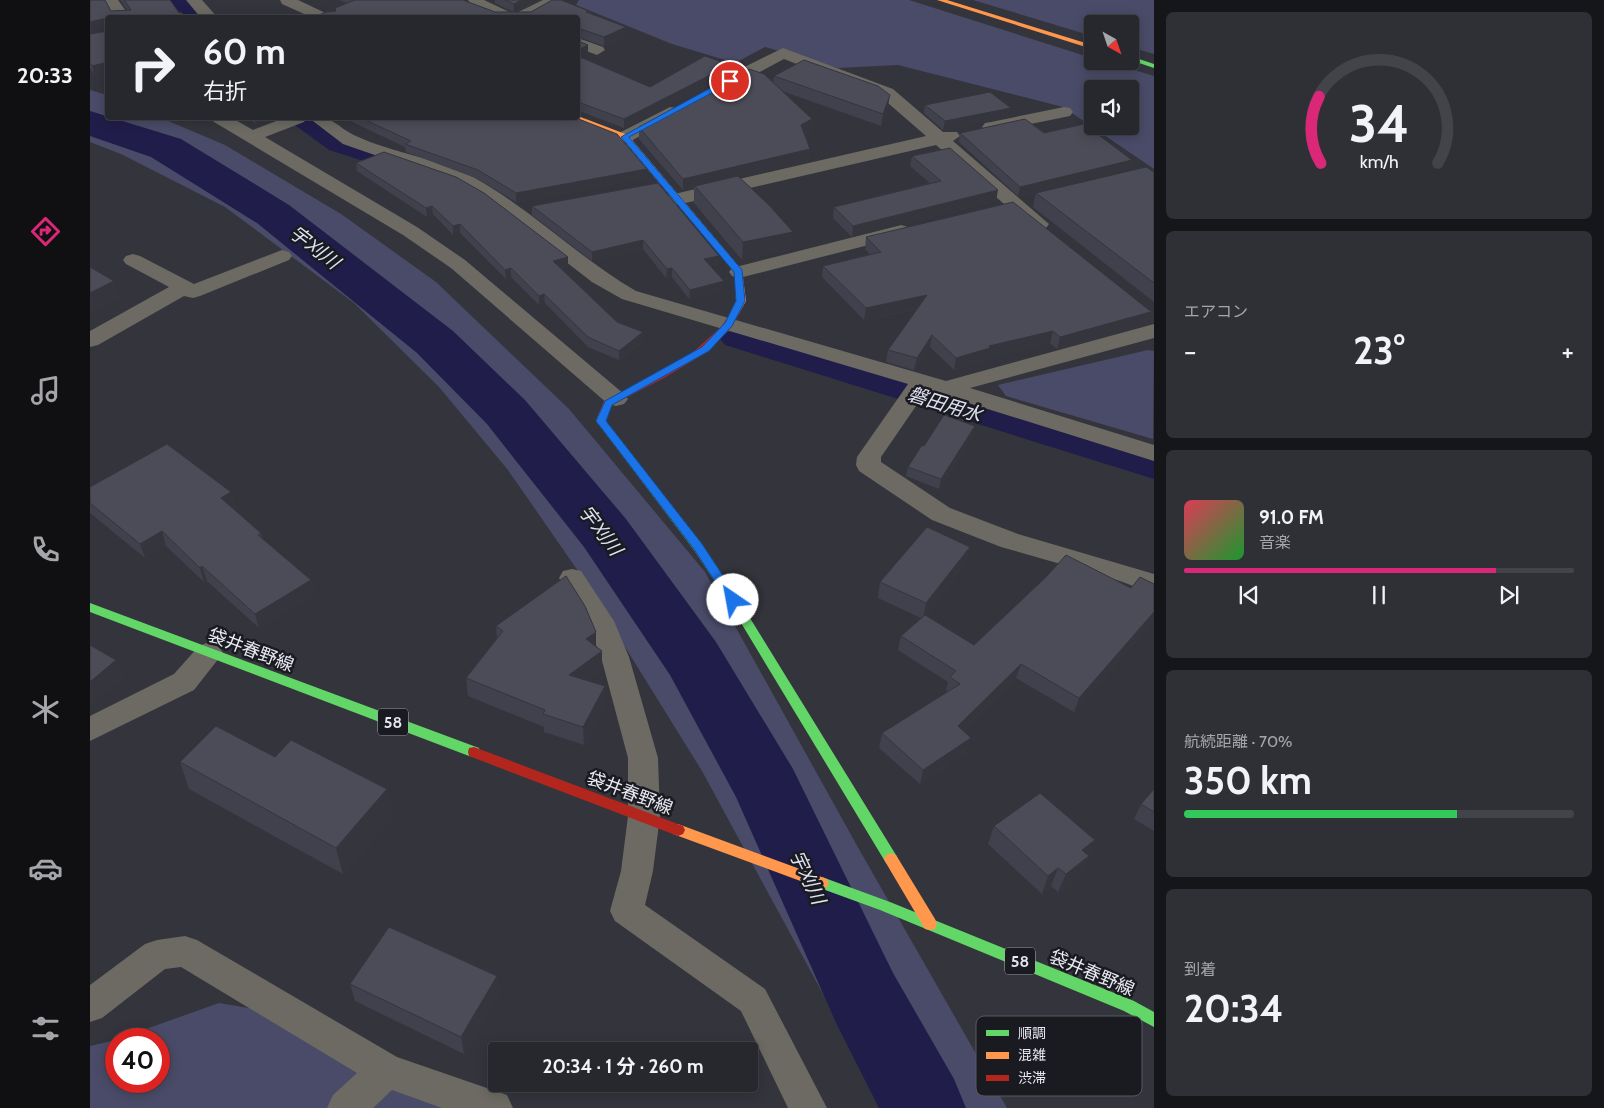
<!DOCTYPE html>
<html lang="ja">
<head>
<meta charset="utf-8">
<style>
	:root { --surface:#27282d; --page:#2f3035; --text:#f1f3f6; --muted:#a4a6aa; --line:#434449; --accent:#db2777 }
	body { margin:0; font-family:Cabin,"Noto Sans JP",sans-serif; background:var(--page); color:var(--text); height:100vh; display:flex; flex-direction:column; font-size:19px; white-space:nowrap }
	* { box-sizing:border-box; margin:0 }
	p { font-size:16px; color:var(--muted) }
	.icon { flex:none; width:28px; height:28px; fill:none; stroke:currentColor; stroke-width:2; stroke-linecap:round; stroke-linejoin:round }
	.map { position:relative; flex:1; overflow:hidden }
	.drawer { display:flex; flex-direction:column; gap:12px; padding:12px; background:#151619; width:450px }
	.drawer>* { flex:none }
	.guide { position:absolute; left:15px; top:15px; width:475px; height:105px; border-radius:5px; box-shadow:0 2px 12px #0003,0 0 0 1px var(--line); background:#27282d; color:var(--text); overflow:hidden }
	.needle { width:32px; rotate:140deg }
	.fabs { position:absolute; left:994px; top:15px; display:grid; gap:10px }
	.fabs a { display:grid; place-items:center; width:55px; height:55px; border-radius:5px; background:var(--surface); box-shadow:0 2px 12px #0003,0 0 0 1px var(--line); font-size:25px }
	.speed { position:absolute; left:15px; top:1028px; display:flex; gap:10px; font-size:25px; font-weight:700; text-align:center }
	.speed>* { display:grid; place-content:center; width:65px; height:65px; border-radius:50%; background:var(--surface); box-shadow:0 2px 12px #0003,0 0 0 1px var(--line); line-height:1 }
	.speed .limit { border:8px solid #d22; background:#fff; color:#111 }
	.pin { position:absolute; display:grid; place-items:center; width:42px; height:42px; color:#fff; margin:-21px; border:2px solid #fff; border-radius:50%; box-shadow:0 1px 5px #0007 }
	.me { position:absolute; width:55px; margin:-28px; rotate:327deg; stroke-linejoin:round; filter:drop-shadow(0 0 4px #0008) }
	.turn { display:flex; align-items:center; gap:18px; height:105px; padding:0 15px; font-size:22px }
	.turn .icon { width:65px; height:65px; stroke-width:2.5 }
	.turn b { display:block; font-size:35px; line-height:42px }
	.big { font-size:38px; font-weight:700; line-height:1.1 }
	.drawer .tile { flex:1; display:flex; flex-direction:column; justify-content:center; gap:8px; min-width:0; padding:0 18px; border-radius:8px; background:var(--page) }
	.drawer .dial { align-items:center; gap:0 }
	.dial svg { height:130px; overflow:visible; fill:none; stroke:var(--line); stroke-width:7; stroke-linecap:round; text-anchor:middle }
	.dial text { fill:var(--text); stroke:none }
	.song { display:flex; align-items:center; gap:15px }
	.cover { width:60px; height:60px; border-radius:8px; background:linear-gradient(135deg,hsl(350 70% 55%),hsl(130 70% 35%)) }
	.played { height:5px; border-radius:2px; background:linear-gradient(90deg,var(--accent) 80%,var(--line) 80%) }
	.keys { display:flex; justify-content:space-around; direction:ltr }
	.heat { display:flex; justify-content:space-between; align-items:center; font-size:28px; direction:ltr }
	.charge { height:8px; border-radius:4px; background:linear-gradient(90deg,#34c759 70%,var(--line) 0) }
	.trip { position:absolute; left:398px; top:1042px; width:270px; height:50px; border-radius:5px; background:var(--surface); box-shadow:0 2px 12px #0003,0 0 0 1px var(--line); font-weight:700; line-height:50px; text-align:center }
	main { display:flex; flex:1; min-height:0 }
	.tabs { display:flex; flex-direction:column; width:90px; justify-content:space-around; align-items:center; background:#101012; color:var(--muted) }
	.tabs .icon { width:35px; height:35px }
	.tabs .on { color:var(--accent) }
	.tabs b { font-size:22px; color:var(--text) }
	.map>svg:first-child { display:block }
	.green { fill:#494b68; fill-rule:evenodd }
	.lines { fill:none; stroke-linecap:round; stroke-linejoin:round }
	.canal { fill:#211d4a; fill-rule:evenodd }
	.river { fill:#211d4a; fill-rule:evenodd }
	.street { fill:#6c6a63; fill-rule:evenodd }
	.fast { fill:#63d668; fill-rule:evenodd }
	.slow { fill:#ff974d; fill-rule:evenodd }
	.jam { fill:#b3261e; fill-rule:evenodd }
	.wall { fill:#41414d }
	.shaded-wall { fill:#35353e }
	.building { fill:#4c4c59; stroke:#35353e }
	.route { fill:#1a73e8; stroke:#114b97 }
	.labels { text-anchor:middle; stroke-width:5; stroke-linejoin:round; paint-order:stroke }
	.shield { fill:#1a1b21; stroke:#ababb3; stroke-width:1 }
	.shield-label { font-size:16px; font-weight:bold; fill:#e9e9f2 }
	.street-label { font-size:18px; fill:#e9e9f2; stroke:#1a1b21 }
	.water-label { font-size:19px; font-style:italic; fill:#e0e1f2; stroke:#1a1b21 }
	.key { fill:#1a1b21; stroke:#585960; stroke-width:1 }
	.key-label { font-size:14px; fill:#e9e9f2 }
</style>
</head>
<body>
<main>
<nav class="tabs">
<b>20:33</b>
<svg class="icon on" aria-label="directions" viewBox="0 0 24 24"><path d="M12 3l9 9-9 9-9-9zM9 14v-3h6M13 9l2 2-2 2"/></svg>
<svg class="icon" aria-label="music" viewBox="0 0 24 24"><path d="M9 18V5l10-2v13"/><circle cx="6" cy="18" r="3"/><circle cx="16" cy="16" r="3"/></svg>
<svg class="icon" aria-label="phone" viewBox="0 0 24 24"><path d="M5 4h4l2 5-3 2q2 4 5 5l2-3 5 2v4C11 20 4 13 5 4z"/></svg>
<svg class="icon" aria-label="climate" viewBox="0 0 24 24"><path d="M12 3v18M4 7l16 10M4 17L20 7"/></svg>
<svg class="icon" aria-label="car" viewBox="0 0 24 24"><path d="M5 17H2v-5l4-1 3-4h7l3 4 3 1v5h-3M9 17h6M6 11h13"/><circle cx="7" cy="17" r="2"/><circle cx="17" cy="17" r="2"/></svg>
<svg class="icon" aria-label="filters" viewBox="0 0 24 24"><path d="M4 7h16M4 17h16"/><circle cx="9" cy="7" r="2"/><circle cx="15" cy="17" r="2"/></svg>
</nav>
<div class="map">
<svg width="1064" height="1108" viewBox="0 0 1064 1108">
	<rect width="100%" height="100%" fill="#34353c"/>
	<g class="green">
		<path d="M489 0H819L1002 58V61H1014L1064 76V169L973 107 808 65 748 68 675 47 645 63 582 44 486 5ZM1002 89H1040V126H1002Z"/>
		<polygon points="883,0 1064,0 1064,54 1040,47 1040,24 1002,24 1002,36"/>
		<polygon points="0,90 17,95 18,118 71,118 135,145 251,214 346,282 479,409 615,572 770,851 917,1108 795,1108 612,771 488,571 418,470 349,387 264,303 135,207 31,154 0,142"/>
		<polygon points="1058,350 1064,351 1063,439 916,396 908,385"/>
		<polygon points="129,1003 228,1020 380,1108 0,1108 0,1046 26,1040 26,1081 69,1081 69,1039 28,1039"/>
	</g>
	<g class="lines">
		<g class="canal">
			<polygon points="80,0 101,0 115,18 94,18"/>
			<polygon points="199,118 225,118 257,140 335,166 338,171 335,176 326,178 239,150 202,123"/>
			<polygon points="645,330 1064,457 1064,479 635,345 630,339 635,333"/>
		</g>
		<polygon class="river" points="0,111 91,139 199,205 363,331 435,400 536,519 626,642 703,769 803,973 864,1079 876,1108 789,1108 747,1025 646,797 580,675 494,547 397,424 327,353 167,223 61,157 0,136"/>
		<g class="street">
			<polygon points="12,0 28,0 41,18 25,18"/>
			<polygon points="96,0 112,0 128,18 111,18"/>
			<polygon points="190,0 208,0 246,18 223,18 192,4"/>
			<polygon points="378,0 394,0 424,14 453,0 473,0 441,18 406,18 383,8"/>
			<polygon points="488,38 513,47 515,50 507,55 488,48"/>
			<polygon points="693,48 803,89 853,132 867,132 870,136 863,141 959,224 956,228 942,228 846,145 587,205 580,203 577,199 580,195 836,136 791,97 694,59 636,90 624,90 621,86 624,82"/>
			<polygon points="580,107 586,108 589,112 586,116 541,141 529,141 526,137 529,133"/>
			<polygon points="974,107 980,108 983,112 980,116 901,132 895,131 892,127 895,123 901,122"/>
			<polygon points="121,118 142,118 163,130 194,118 217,118 214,122 175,137 327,227 375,260 534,394 538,399 534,404 526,406 518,404 361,268 313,235 124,122"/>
			<path d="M219 118C244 115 246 127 266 136 302 153 351 159 385 178 442 210 489 258 546 291L856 381 1064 324V338L880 388 1064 445V461L837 390 791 457V462L860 508 928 534 1064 574V594L1030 581 911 547 842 520 769 471 766 465 767 457 818 384 532 299 502 282 396 200 368 184 253 144Z"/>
			<polygon points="811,225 818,227 821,231 818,235 649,278 642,276 639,272 642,268"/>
			<polygon points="192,250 199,252 202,256 199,260 110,296 103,298 94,296 8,345 0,347 0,331 79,287 36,264 33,260 36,256 43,254 50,256 104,284"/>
			<polygon points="482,569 491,571 524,621 539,657 568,758 570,816 563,871 555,905 675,989 737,1108 698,1108 651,1011 525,921 520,911 531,871 538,816 538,758 511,657 497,623 469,578 473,571"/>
			<polygon points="119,642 129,646 133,653 104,690 0,741 0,716 84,674 109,646"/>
			<polygon points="95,936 107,940 307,1057 417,1095 423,1108 352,1108 302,1090 283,1108 237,1108 243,1095 267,1073 91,967 75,969 12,1018 0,1022 0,985 55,944 67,940"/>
		</g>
		<g class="fast">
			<polygon points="1040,56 1064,64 1064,68 1040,60"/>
			<polygon points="513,412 518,415 516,421 612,544 647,597 806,855 808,859 806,863 801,865 796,863 639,603 604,550 506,421 509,413"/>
			<polygon points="0,603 389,748 390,752 389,756 384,757 379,756 0,612"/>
			<polygon points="732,877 800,902 1044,1001 1064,1012 1064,1027 1034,1011 790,910 727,887 725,883 727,879"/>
		</g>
		<g class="slow">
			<polygon points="847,0 857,0 1002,45 1002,49"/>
			<polygon points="488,116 538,135 652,270 656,301 648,315 642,315 640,313 646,301 645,272 532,139 484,120 484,118 488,118"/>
			<polygon points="588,824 737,879 739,883 737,887 732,889 583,834 581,830 583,826"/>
			<polygon points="801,853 806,855 845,919 847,924 845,929 840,930 835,929 796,863 794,859 796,855"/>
		</g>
		<g class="jam">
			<polygon points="645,310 650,313 638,331 609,357 574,378 522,405 517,417 509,417 508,415 514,401 567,374 602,353 631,327 642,311"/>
			<polygon points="384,747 593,826 595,830 593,834 588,836 379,756 378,752 379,748"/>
		</g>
	</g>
	<g class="wall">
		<polygon points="0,0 21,11 37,10 30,0 80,0 18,18 18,73 17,71 4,74 0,68 0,34 17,31 17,27 0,31"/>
		<polygon points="249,0 373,0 405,12 423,12 405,3 405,0 449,0 425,12 499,11 500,13 536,27 536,35 514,46 488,37 488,18 246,11 245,8 257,3"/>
		<polygon points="488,41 498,45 498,54 491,57 560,87 640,73 534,128 489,111 488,113"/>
		<polygon points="684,76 798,106 791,126 692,91 722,119 721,130 715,134 720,149 719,161 649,177 701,249 652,260 604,203 604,187 593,190 549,139 549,127 683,83"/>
		<polygon points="835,105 919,116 853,130 834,113"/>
		<polygon points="157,118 185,118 166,124"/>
		<polygon points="254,118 486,118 556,178 426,202 388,179 316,152 315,147"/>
		<polygon points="870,133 954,133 1042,160 1040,168 928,196 869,142"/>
		<polygon points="822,156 906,201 762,237 743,218 744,207 840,183 820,166"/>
		<polygon points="266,163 478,266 471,268 527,322 553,332 553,342 529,360 498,347 455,303 449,305 421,277 416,279 370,233 363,235 343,214 337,217 267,171"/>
		<polygon points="1064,172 1064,302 943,207 946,193"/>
		<polygon points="568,183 628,264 621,266 633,290 599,299 582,277 576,278 553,249 502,261 442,215 442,206"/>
		<polygon points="776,237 1064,311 1064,316 1062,323 967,349 960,343 898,358 898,360 864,370 840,347 824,370 796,362 798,350 828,309 774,320 732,277 733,266 780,254 775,249"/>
		<polygon points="883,435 849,489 816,476 818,467"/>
		<polygon points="0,487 141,492 145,507 143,508 171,533 172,538 221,580 224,594 169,628 117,581 114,582 76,546 55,558 0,513"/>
		<polygon points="880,547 876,562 836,615 884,645 1041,588 1064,584 1064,620 984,712 926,678 873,731 877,752 830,784 789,748 792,733 857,692 856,692 858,682 808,650 811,636 831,618 788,598 790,582"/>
		<polygon points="406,626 512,669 497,680 515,704 494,745 454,732 454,727 378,696 376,678 407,638"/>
		<polygon points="185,757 297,789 303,816 253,874 99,789 90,762"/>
		<polygon points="1064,789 1064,831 1044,819 1051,804"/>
		<polygon points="904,826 1005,840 992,874 968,892 961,886 952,894 898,844"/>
		<polygon points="407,976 409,993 374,1054 265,1001 260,984"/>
	</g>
	<g class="shaded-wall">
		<polygon points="432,0 449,0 424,12 424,4"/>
		<polygon points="17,18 18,27 0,31 0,22"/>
		<polygon points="536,27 536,35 514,46 514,37"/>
		<polygon points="498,45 498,54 488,59 488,50"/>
		<polygon points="14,63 17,71 4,74 2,66"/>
		<polygon points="640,65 640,73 534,128 534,119"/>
		<polygon points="800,95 798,106 791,126 793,114"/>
		<polygon points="488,102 489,111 488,113"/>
		<polygon points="921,108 919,116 853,130 855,121"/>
		<polygon points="165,118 185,118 166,124"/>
		<polygon points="722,119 721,130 710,136 711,125"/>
		<polygon points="720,149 719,161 606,187 605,186 604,187 593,190 593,179"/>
		<polygon points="1042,160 1040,168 928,196 930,187"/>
		<polygon points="557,169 556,178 426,202 426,193"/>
		<polygon points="908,190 906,201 762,237 763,226"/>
		<polygon points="342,206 343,214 337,217 336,208"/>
		<polygon points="370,224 370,233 363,235 363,226"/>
		<polygon points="703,232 701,249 652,260 653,242"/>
		<polygon points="553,240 553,249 502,261 502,252"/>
		<polygon points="629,256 628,264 614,267 614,259"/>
		<polygon points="478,257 478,266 464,270 463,261"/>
		<polygon points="421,268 421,277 416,279 415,270"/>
		<polygon points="582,268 582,277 576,278 577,269"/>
		<polygon points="24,281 29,299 0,314 0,293"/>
		<polygon points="634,281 633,290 599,299 600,290"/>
		<polygon points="454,294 455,303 449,305 449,296"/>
		<polygon points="837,295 835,307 774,320 776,308"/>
		<polygon points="1064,311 1064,316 1062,323 967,349 970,337"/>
		<polygon points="963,331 960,343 898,358 898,360 864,370 866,358 899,346"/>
		<polygon points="553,332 553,342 529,360 529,351"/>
		<polygon points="842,335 840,347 824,370 827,358"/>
		<polygon points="885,426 883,435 849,489 851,479"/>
		<polygon points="141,492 145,507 135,512 131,498"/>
		<polygon points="72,531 76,546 55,558 50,544"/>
		<polygon points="880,547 876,562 833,619 836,603"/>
		<polygon points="112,566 117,581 114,582 110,568"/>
		<polygon points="221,580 224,594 169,628 165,614"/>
		<polygon points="1064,612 1064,620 984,712 989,698"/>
		<polygon points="506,632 506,650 496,639"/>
		<polygon points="512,651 512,669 480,693 479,675"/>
		<polygon points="26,660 33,678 0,707 0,682"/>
		<polygon points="931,664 926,678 864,740 868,726"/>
		<polygon points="515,686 515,704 494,745 493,727"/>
		<polygon points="881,738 877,752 830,784 833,770"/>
		<polygon points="297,789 303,816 253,874 246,848"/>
		<polygon points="1005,840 992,874 968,892 976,874 992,850"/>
		<polygon points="968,868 961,886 952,894 958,876"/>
		<polygon points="407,976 409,993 374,1054 371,1037"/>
	</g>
	<g class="building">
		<polygon points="0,0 15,0 21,11 41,10 34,0 80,0 89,13 91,12 96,18 18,18 18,68 14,63 2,66 0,63 0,34 17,31 17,18 0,22"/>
		<polygon points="265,0 373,0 405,12 441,12 462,0 471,0 499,11 496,12 536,27 514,37 488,28 488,18 222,18 236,12 246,11 245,8"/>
		<polygon points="415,0 432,0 424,4"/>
		<polygon points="488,41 498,45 488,50"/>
		<polygon points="488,56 560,87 615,56 640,65 534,119 488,102 488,104"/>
		<polygon points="714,60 788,86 800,95 793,114 684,76"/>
		<polygon points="659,69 674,74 722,119 711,125 720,149 593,179 549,127"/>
		<polygon points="900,92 921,108 855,121 835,105"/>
		<polygon points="271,118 486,118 527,134 557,169 426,193 388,170 315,144 321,141"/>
		<polygon points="935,119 954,133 994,124 1042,160 930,187 870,133"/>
		<polygon points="860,148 908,190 763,226 744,207 851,181 822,156"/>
		<polygon points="294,152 366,177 394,193 478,257 463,261 527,322 553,332 529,351 498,337 454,294 449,296 421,268 415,270 370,224 363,226 342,206 336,208 266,163"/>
		<polygon points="1056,167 1064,172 1064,283 946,193"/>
		<polygon points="648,176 679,205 703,232 653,242 605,186"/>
		<polygon points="568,183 629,256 614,259 634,281 600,290 582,268 577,269 553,240 502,252 442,206"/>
		<polygon points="923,202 1059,310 1064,311 970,337 963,331 899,346 900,348 866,358 842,335 827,358 798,350 837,295 776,308 733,266 791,252 776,237"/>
		<polygon points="0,267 24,281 0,293"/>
		<polygon points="854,415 885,426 851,479 818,467 832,445 834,446"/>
		<polygon points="77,444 141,492 131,498 171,533 168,535 221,580 165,614 112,566 110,568 72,531 50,544 0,503 0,487"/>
		<polygon points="837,527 880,547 836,603 790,582"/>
		<polygon points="976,555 1041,588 1050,577 1064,584 1064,612 989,698 931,664 868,726 881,738 833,770 792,733 870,684 860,677 866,671 811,636 835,615 884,645 956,577"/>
		<polygon points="476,576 495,606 506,632 496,639 512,651 479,675 515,686 493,727 453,714 455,710 376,678 413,631 406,626"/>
		<polygon points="0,645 26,660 0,682"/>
		<polygon points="126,726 185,757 201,740 297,789 246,848 90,762"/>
		<polygon points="1064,789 1064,812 1051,804"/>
		<polygon points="950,793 1005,840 992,850 999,856 976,874 968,868 958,876 904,826"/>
		<polygon points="299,927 407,976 371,1037 260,984"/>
	</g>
	<polygon class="route" points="637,79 644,81 539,137 652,270 655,301 642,326 619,351 522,405 516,421 612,544 649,600 643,604 639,603 604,549 506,421 515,401 612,347 635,323 646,301 644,272 531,137"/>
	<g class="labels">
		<g class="shield">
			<rect x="288" y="708.5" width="30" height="27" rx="4"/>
			<rect x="915" y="947.5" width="30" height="27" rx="4"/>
		</g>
		<g class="shield-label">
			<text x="303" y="728">58</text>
			<text x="930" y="967">58</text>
		</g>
		<g class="street-label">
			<text transform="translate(161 650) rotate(21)" y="6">袋井春野線</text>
			<text transform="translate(540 793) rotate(21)" y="6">袋井春野線</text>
			<text transform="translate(1002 973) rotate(23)" y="6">袋井春野線</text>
		</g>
		<g class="water-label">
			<text transform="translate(225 247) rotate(38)" y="7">宇刈川</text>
			<text transform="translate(855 404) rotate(17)" y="7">磐田用水</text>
			<text transform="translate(511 530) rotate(53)" y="7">宇刈川</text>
			<text transform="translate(718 877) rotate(65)" y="7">宇刈川</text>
		</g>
	</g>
	<rect x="886" y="1016" width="166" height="80" rx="8" class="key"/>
	<rect x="896" y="1030" width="23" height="6" fill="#63d668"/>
	<rect x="896" y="1052" width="23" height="7" fill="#ff974d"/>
	<rect x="896" y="1075" width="23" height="6" fill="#b3261e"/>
	<g class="key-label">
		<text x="928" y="1038">順調</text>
		<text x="928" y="1060">混雑</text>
		<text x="928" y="1083">渋滞</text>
	</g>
</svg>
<div class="fabs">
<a><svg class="needle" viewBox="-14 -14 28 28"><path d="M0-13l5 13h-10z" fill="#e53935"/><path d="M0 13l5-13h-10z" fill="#a4a6aa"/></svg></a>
<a><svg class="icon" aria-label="sound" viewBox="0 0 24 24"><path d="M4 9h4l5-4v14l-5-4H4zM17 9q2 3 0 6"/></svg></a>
</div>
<div class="speed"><div class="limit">40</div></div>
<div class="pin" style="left:640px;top:81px;background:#d93025"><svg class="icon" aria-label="arrive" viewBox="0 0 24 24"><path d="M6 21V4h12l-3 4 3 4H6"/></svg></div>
<svg class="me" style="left:643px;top:600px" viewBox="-20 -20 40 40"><circle r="19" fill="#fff"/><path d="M0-13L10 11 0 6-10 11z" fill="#1a73e8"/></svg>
<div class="trip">20:34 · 1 分 · 260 m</div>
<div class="guide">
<div class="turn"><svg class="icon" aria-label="right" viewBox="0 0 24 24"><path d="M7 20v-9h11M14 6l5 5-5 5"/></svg><div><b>60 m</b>右折</div></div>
</div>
</div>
<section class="drawer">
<div class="tile dial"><svg viewBox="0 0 100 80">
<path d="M14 69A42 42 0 1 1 86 69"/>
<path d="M14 69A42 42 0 0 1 13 28" stroke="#db2777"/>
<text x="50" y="56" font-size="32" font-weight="700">34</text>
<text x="50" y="72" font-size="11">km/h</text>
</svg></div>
<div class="tile"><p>エアコン</p>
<div class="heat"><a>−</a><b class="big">23°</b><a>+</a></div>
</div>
<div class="tile">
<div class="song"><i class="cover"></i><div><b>91.0 FM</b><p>音楽</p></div></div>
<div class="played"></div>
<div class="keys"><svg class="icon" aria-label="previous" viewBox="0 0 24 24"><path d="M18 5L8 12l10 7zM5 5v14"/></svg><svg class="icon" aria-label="pause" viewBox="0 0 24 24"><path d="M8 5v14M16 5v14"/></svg><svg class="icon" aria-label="next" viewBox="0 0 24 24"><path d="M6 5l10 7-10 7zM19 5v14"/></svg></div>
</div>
<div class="tile"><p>航続距離 · 70%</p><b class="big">350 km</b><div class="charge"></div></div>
<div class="tile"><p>到着</p><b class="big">20:34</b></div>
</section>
</main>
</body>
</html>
